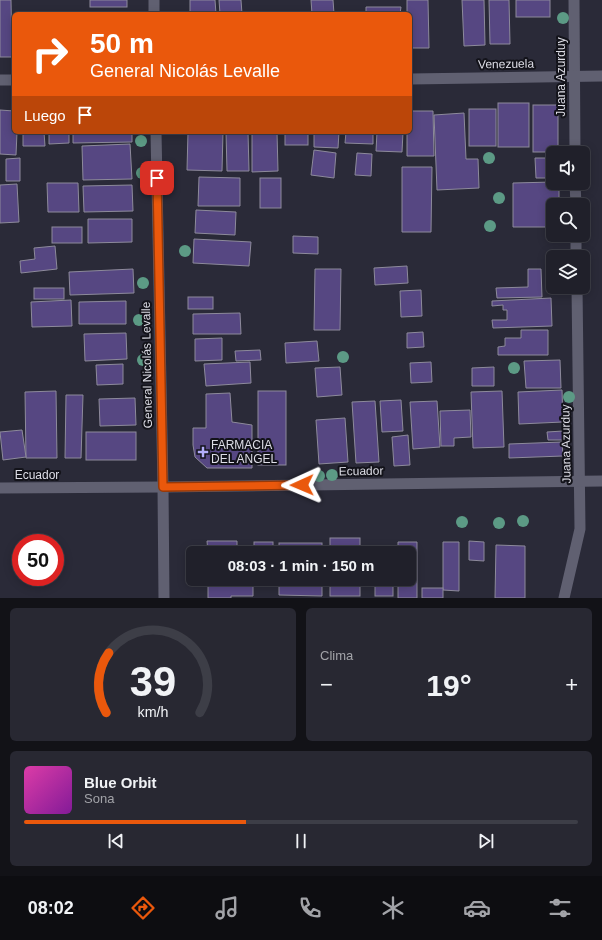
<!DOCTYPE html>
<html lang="es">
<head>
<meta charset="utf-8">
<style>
	:root { --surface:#20202a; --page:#282832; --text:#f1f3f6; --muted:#a2a3a8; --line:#3d3e47; --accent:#ea580c }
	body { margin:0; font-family:Arial,sans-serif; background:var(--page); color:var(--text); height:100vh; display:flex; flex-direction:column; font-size:15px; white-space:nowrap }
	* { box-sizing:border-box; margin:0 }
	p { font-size:13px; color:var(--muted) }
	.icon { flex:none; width:22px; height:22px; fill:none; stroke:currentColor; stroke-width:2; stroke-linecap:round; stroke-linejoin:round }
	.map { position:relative; height:598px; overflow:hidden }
	.details { display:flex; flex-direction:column; gap:10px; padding:10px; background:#121217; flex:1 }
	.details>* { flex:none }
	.top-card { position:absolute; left:12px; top:12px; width:400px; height:122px; border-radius:6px; box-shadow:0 2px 10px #0003,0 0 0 1px var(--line); background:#ea580c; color:#fff; overflow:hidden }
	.buttons { position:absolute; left:546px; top:146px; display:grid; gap:8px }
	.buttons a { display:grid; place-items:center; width:44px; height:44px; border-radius:6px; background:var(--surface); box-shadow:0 2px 10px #0003,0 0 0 1px var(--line); font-size:20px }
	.speed { position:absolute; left:12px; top:534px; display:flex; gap:8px; font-size:20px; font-weight:700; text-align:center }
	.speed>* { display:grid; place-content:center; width:52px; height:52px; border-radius:50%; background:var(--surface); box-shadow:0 2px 10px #0003,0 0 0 1px var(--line); line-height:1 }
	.speed .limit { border:6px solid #d22; background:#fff; color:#111 }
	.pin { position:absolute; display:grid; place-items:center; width:34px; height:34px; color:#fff; margin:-17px; border-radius:8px; box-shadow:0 2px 6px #0006 }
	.me { position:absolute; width:44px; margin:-22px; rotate:269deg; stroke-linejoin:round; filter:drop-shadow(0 0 3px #0008) }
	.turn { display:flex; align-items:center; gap:14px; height:84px; padding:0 12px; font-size:18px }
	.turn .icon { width:52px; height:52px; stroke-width:2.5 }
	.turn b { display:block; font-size:28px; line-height:34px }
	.then { display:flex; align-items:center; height:38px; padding:0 12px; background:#0003; gap:8px; font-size:15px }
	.big { font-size:30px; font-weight:600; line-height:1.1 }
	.details .widget { flex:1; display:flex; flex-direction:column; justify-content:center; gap:6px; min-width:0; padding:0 14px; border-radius:6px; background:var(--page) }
	.details .dial { align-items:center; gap:0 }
	.dial svg { height:104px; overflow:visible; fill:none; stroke:var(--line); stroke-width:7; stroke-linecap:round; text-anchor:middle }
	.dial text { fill:var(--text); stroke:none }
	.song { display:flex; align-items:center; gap:12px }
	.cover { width:48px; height:48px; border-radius:6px; background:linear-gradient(135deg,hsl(320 70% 55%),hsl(290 70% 35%)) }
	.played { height:4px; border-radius:2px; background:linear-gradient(90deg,var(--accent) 40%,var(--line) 40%) }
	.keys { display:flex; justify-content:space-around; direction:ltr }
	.heat { display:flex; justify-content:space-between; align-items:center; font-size:22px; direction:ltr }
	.details .tiles { flex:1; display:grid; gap:10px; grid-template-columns:1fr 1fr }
	.widget:last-child { grid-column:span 2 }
	.trip { position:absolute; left:186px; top:546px; width:230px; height:40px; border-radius:6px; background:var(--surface); box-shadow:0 2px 10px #0003,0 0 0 1px var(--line); font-weight:600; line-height:40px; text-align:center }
	.tab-bar { display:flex; height:64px; justify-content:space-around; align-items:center; background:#0d0d11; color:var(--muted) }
	.tab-bar .icon { width:28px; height:28px }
	.tab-bar .on { color:var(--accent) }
	.tab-bar b { font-size:18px; color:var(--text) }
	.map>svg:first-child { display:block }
	.building { fill:#564782; stroke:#8d8a9b }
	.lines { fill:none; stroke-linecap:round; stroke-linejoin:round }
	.minor { stroke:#606071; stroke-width:11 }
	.tertiary { stroke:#606071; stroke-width:11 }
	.secondary { stroke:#606071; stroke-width:11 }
	.tree { fill:#5c9a85 }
	.route-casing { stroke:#983908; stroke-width:10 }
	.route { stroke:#ea580c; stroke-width:7 }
	.poi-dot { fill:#b3adf9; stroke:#13131a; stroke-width:1.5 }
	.labels { text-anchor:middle; stroke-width:4; stroke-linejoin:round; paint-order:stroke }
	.street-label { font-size:12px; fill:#dedee7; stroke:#13131a }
	.poi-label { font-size:12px; fill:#dedee7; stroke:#13131a; text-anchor:start }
</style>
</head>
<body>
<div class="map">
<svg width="602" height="598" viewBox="0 0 602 598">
	<rect width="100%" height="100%" fill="#2a2a38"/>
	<g class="building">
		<polygon points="0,0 11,0 12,57 0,57"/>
		<rect x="90" y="0" width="37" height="7"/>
		<polygon points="190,0 215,0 216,14 190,14"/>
		<polygon points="219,0 241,0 242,14 220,14"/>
		<polygon points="311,0 333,0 334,14 312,14"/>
		<polygon points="407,0 428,0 429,48 410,48 410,14 407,14"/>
		<polygon points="462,0 484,0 485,45 464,46"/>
		<polygon points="489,0 509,0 510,44 490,44"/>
		<rect x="516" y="0" width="34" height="17"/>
		<polygon points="366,7 401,7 400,14 366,14"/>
		<rect x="498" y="103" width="31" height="44"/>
		<rect x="533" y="105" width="25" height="47"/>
		<rect x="469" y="109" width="27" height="37"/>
		<polygon points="0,110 14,111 14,132 17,132 16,155 0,154"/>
		<polygon points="410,111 433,111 434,156 407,156 407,132 410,132"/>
		<polygon points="464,113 466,159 478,159 479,188 437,190 434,115"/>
		<polygon points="23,132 44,132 45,146 23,146"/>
		<polygon points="49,132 69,132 69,143 49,144"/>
		<polygon points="73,132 132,132 132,142 73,143"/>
		<polygon points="188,132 223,132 222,171 187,170"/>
		<polygon points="226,132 248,132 249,171 227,171"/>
		<polygon points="252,132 277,132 278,171 252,172"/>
		<rect x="285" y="132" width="23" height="13"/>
		<polygon points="314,132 339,132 338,148 314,147"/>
		<polygon points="346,132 373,132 373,144 345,143"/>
		<polygon points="377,132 403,132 402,152 376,151"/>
		<polygon points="130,144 132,179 83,180 82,146"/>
		<polygon points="314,150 336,153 334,178 311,175"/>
		<polygon points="357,153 372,154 371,176 355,175"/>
		<polygon points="20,158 20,181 6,181 6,159"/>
		<polygon points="535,158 553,158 553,178 536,178"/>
		<polygon points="402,167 432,167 431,232 402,232"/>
		<polygon points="199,177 240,178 240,206 198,206"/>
		<rect x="260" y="178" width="21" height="30"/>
		<polygon points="553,182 559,183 559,205 553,205 553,227 513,227 513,183"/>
		<polygon points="47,183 78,183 79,212 48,212"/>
		<polygon points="17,184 19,222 0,223 0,185"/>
		<polygon points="132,185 133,211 84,212 83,186"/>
		<polygon points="196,210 236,212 235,235 195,233"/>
		<polygon points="88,219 132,219 132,242 88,243"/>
		<rect x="52" y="227" width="30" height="16"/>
		<polygon points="293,236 318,237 318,254 293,253"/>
		<polygon points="194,239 251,242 249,266 193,263"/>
		<polygon points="55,246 57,269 21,273 20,261 35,259 34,248"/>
		<polygon points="407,266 408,283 375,285 374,268"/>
		<polygon points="133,269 134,293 70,295 69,272"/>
		<polygon points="315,269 341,269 340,330 314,330"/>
		<polygon points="528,269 541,269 542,297 497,298 496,288 528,287"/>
		<rect x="34" y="288" width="30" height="11"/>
		<polygon points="421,290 422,316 401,317 400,291"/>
		<rect x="188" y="297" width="25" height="12"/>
		<polygon points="551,298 552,326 493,328 492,320 507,320 507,310 503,310 503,305 492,306 492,301"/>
		<polygon points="71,300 72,326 32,327 31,302"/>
		<polygon points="126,301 126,324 79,324 79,302"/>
		<polygon points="240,313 241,334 193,334 193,314"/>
		<polygon points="521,330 548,330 548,355 498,355 498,347 505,346 505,338 521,338"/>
		<polygon points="423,332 424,347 407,348 407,333"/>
		<polygon points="126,333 127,359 85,361 84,334"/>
		<polygon points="222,338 222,360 195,361 195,339"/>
		<polygon points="317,341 319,361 286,363 285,343"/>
		<polygon points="260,350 261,360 236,361 235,351"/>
		<polygon points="560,360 561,388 526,388 524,361"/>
		<polygon points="250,362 251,383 206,386 204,364"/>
		<polygon points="431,362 432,382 411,383 410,363"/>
		<polygon points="123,364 123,384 97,385 96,365"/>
		<polygon points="340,367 342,395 317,397 315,368"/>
		<polygon points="494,367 494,386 472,386 472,368"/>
		<polygon points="562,390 563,422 519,424 518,392"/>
		<polygon points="56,391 57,458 26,458 25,392"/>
		<rect x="258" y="391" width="28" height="74"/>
		<polygon points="502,391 504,447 473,448 471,392"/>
		<polygon points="230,393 232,422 252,425 252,468 207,468 195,457 193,445 193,428 206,428 206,394"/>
		<polygon points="66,395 83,395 81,458 65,458"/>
		<polygon points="135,398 136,425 100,426 99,399"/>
		<polygon points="401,400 403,431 382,432 380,401"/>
		<polygon points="375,401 379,462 356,463 352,402"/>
		<polygon points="437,401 440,447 413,449 410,402"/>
		<polygon points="470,410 471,437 454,438 454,446 441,446 440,411"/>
		<polygon points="345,418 348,462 319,464 316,420"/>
		<polygon points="22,430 26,457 3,460 0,432"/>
		<polygon points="563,431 564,440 548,440 547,432"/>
		<rect x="86" y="432" width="50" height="28"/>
		<polygon points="408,435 410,465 394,466 392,437"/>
		<polygon points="562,442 563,456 509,458 509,444"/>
		<rect x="330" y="538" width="30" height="15"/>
		<polygon points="207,541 237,541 237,553 208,553"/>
		<polygon points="469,541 484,542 484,561 469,560"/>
		<rect x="254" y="542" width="19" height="11"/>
		<polygon points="398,542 417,542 417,598 398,598 398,579 409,579 409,553 398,553"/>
		<polygon points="443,542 459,542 459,591 443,590"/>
		<rect x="279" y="543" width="43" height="10"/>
		<polygon points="496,545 525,546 525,598 495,598"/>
		<polygon points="208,579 253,579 253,596 231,596 231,598 208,598"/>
		<polygon points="279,579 322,579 322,596 279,595"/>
		<rect x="330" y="579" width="30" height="17"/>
		<rect x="375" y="579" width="18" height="17"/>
		<rect x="422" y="588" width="21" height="10"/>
	</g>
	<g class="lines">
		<g class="minor">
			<polyline points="154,0 154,14"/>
			<polyline points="574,0 575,153"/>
			<polyline points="410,79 602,76"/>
			<polyline points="0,80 14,80"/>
			<polyline points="156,132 163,487"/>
			<polyline points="575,183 576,205"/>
			<polyline points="576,235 576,257"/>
			<polyline points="564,598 580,529 577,287"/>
		</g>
		<polyline class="tertiary" points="163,487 164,598"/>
		<polyline class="secondary" points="0,488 163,487 602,481"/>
	</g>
	<g class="tree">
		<circle cx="563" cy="18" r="6"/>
		<circle cx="141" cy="141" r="6"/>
		<circle cx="489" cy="158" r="6"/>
		<circle cx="142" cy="173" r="6"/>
		<circle cx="499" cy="198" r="6"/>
		<circle cx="490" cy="226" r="6"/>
		<circle cx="185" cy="251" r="6"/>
		<circle cx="143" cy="283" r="6"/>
		<circle cx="139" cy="320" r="6"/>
		<circle cx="343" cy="357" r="6"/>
		<circle cx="143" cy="360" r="6"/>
		<circle cx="514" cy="368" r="6"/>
		<circle cx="569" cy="397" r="6"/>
		<circle cx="332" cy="475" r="6"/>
		<circle cx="319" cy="476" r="6"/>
		<circle cx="523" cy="521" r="6"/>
		<circle cx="462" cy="522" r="6"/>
		<circle cx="499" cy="523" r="6"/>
	</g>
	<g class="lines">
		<defs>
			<polyline id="route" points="157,178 163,487 302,485"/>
		</defs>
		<use href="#route" class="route-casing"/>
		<use href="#route" class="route"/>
	</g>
	<path class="poi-dot" d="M201 446h4v4h4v4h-4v4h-4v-4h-4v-4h4z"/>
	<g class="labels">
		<g class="street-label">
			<text transform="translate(506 64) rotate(-1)" y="4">Venezuela</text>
			<text transform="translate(561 77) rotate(-90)" y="4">Juana Azurduy</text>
			<text transform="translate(147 365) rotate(-91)" y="4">General Nicolás Levalle</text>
			<text transform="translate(566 444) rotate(-91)" y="4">Juana Azurduy</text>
			<text transform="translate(361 471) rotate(-1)" y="4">Ecuador</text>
			<text x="37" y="479">Ecuador</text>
		</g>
		<g class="poi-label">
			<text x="211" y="449">FARMACIA<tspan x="211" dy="14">DEL ANGEL</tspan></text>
		</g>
	</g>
</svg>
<div class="buttons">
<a><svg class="icon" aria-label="sound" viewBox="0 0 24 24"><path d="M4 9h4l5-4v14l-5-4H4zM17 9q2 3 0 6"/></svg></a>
<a><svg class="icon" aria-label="search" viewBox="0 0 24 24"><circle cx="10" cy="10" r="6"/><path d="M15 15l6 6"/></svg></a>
<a><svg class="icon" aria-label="layers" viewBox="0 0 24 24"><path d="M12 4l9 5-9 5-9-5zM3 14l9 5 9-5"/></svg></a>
</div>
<div class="speed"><div class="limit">50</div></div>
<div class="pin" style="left:157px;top:178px;background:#d93025"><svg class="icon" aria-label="arrive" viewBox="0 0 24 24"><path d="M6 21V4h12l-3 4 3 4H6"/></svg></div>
<svg class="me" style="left:302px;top:485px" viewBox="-20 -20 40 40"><path d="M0-17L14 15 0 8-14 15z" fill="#ea580c" stroke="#fff" stroke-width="4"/></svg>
<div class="trip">08:03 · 1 min · 150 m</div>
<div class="top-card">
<div class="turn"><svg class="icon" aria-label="right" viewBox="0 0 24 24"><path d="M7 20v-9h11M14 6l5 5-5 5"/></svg><div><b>50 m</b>General Nicolás Levalle</div></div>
<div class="then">Luego<svg class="icon" aria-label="arrive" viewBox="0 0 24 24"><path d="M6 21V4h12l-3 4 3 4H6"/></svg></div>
</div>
</div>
<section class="details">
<div class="tiles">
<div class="widget dial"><svg viewBox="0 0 100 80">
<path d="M14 69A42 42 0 1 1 86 69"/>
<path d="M14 69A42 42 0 0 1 16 23" stroke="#ea580c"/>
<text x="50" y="56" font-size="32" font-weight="700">39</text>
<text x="50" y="72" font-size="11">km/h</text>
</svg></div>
<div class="widget"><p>Clima</p>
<div class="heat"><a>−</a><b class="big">19°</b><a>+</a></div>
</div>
<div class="widget">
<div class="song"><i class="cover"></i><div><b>Blue Orbit</b><p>Sona</p></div></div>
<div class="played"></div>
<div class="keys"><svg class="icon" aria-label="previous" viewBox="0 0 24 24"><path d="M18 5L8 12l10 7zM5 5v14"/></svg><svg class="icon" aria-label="pause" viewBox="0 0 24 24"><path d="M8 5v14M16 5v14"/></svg><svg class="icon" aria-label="next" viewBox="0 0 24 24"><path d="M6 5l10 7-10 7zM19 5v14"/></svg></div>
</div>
</div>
</section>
<nav class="tab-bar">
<b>08:02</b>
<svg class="icon on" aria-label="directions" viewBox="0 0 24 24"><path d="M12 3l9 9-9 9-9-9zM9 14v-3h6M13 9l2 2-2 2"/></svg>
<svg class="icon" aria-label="music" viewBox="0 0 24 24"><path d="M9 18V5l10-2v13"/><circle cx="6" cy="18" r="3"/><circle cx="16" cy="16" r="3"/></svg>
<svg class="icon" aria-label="phone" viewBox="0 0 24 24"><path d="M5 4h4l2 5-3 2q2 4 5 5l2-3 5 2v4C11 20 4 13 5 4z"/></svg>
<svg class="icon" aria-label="climate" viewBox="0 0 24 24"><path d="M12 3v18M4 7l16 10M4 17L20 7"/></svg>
<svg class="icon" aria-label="car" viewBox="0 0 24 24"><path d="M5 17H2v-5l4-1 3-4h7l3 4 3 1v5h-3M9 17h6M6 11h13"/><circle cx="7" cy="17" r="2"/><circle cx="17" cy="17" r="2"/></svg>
<svg class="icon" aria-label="filters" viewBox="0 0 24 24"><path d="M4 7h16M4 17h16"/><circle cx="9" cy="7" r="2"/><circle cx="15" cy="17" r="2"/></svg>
</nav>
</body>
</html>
